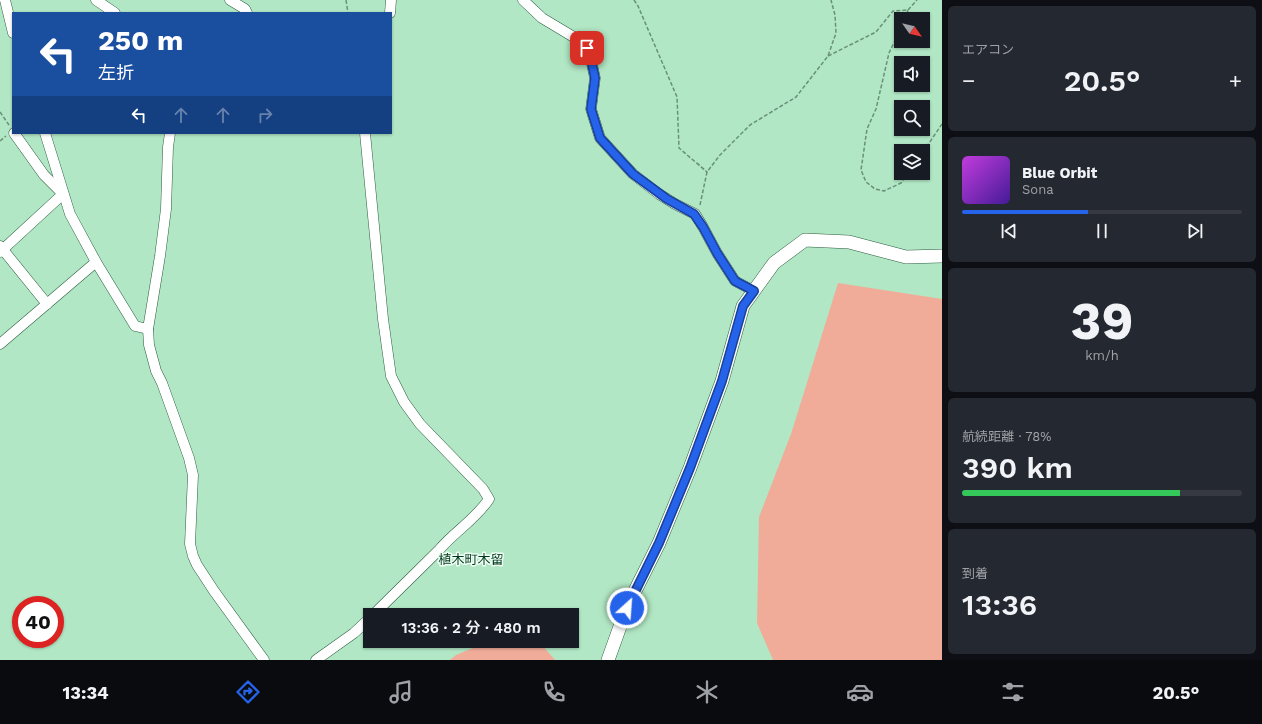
<!DOCTYPE html>
<html lang="ja">
<head>
<meta charset="utf-8">
<style>
	:root { --surface:#171b24; --page:#242831; --text:#f1f3f6; --muted:#9ea1a6; --line:#363941; --accent:#2563eb }
	body { margin:0; font-family:"Work Sans","Noto Sans JP",sans-serif; background:var(--page); color:var(--text); height:100vh; display:flex; flex-direction:column; font-size:15px; white-space:nowrap }
	* { box-sizing:border-box; margin:0 }
	p { font-size:13px; color:var(--muted) }
	.icon { flex:none; width:22px; height:22px; fill:none; stroke:currentColor; stroke-width:2; stroke-linecap:round; stroke-linejoin:round }
	.map { position:relative; flex:1; overflow:hidden }
	.panel { display:flex; flex-direction:column; gap:6px; padding:6px; background:#0d0f14; width:320px }
	.panel>* { flex:none }
	.hud { position:absolute; left:12px; top:12px; width:380px; height:122px; border-radius:0px; box-shadow:0 1px 3px #0004; background:#1a4fa0; color:#fff; overflow:hidden }
	.needle { width:26px; rotate:124deg }
	.buttons { position:absolute; left:894px; top:12px; display:grid; gap:8px }
	.buttons a { display:grid; place-items:center; width:36px; height:36px; border-radius:0px; background:var(--surface); box-shadow:0 1px 3px #0004; font-size:20px }
	.speed { position:absolute; left:12px; top:596px; display:flex; gap:8px; font-size:20px; font-weight:700; text-align:center }
	.speed>* { display:grid; place-content:center; width:52px; height:52px; border-radius:50%; background:var(--surface); box-shadow:0 1px 3px #0004; line-height:1 }
	.speed .limit { border:6px solid #d22; background:#fff; color:#111 }
	.pin { position:absolute; display:grid; place-items:center; width:34px; height:34px; color:#fff; margin:-17px; border-radius:8px; box-shadow:0 2px 6px #0006 }
	.me { position:absolute; width:44px; margin:-22px; rotate:26deg; stroke-linejoin:round; filter:drop-shadow(0 0 3px #0008) }
	.turn { display:flex; align-items:center; gap:14px; height:84px; padding:0 20px; font-size:18px }
	.turn .icon { width:52px; height:52px; stroke-width:2.5 }
	.turn b { display:block; font-size:28px; line-height:34px }
	.lanes { display:flex; align-items:center; height:38px; padding:0 20px; background:#0003; justify-content:center; gap:20px; direction:ltr }
	.lanes .off { opacity:.35 }
	.big { font-size:30px; font-weight:600; line-height:1.1 }
	.panel .widget { flex:1; display:flex; flex-direction:column; justify-content:center; gap:6px; min-width:0; padding:0 14px; border-radius:6px; background:var(--page) }
	.panel .dial { align-items:center; gap:0 }
	.dial b { font-size:52px; line-height:1 }
	.song { display:flex; align-items:center; gap:12px }
	.cover { width:48px; height:48px; border-radius:6px; background:linear-gradient(135deg,hsl(290 70% 55%),hsl(260 70% 35%)) }
	.played { height:4px; border-radius:2px; background:linear-gradient(90deg,var(--accent) 45%,var(--line) 45%) }
	.keys { display:flex; justify-content:space-around; direction:ltr }
	.heat { display:flex; justify-content:space-between; align-items:center; font-size:22px; direction:ltr }
	.charge { height:6px; border-radius:3px; background:linear-gradient(90deg,#34c759 78%,var(--line) 0) }
	.trip { position:absolute; left:363px; top:608px; width:216px; height:40px; border-radius:0px; background:var(--surface); box-shadow:0 1px 3px #0004; font-weight:600; line-height:40px; text-align:center }
	.tab-bar { display:flex; height:64px; justify-content:space-around; align-items:center; background:#090b0e; color:var(--muted) }
	.tab-bar .icon { width:28px; height:28px }
	.tab-bar .on { color:var(--accent) }
	.tab-bar b { font-size:18px; color:var(--text) }
	main { display:flex; flex:1; min-height:0 }
	.map>svg:first-child { display:block }
	.green { fill:#f1ac99 }
	.lines { fill:none; stroke-linecap:round; stroke-linejoin:round }
	.minor-casing { stroke:#2c5e41; stroke-width:11 }
	.tertiary-casing { stroke:#2c5e41; stroke-width:14 }
	.path { stroke:#6a9178; stroke-width:1.5; stroke-dasharray:4 2; stroke-linecap:butt }
	.minor { stroke:#fff; stroke-width:10 }
	.tertiary { stroke:#fff; stroke-width:13 }
	.route-casing { stroke:#184099; stroke-width:10 }
	.route { stroke:#2563eb; stroke-width:7 }
	.labels { text-anchor:middle; stroke-width:3; stroke-linejoin:round; paint-order:stroke }
	.quarter-label { font-size:13px; fill:#00381d; stroke:#eefef3 }
</style>
</head>
<body>
<main>
<div class="map">
<svg width="942" height="660" viewBox="0 0 942 660">
	<rect width="100%" height="100%" fill="#b1e7c4"/>
	<g class="green">
		<polygon points="838,283 942,299 942,660 773,660 757,623 759,517 791,434"/>
		<polygon points="490,641 537,641 541,644 555,660 450,660 456,655"/>
	</g>
	<g class="lines">
		<defs>
			<g id="minor">
				<polyline points="5,0 13,33"/>
				<polyline points="96,0 115,13"/>
				<polyline points="230,0 245,9 247,13"/>
				<polyline points="523,0 542,18 577,39 587,48 590,55 595,78 591,109 600,138 633,174 659,194 675,204 695,214 703,227 717,253 735,281 754,291"/>
				<polyline points="390,13 391,0"/>
				<polyline points="14,133 44,175 62,193"/>
				<polyline points="45,133 70,214 96,262 135,326 148,329"/>
				<polyline points="170,133 168,147 166,209 160,256 148,329 149,345 156,371 162,383 189,458 193,475 190,544 193,556 197,565 214,591 264,660"/>
				<path d="M365 133 383 319 391 376 404 402 420 424 483 489 489 499C476 519 454 532 439 550L373 615"/>
				<polyline points="0,246 47,304"/>
				<polyline points="0,252 63,194"/>
				<polyline points="0,344 96,262"/>
				<polyline points="316,660 354,633 370,618"/>
			</g>
			<polyline id="tertiary" points="608,660 627,607 659,543 690,468 722,381 743,306 774,263 805,240 849,242 906,257 942,256"/>
		</defs>
		<use href="#minor" class="minor-casing"/>
		<use href="#tertiary" class="tertiary-casing"/>
		<g class="path">
			<polyline points="346,0 348,13"/>
			<polyline points="634,0 638,6 677,97 679,148 707,172 697,163"/>
			<polyline points="908,10 917,0"/>
			<polyline points="901,28 889,53 876,109 867,129 861,170 866,182 875,189 884,191 901,183 908,173"/>
			<polyline points="828,56 876,32 893,11 908,10 905,19"/>
			<polyline points="0,112 9,125"/>
			<polyline points="0,141 6,136"/>
			<polyline points="923,152 942,124"/>
			<polyline points="700,205 707,172 720,155 750,125 796,97 828,56 836,33 835,15 831,0"/>
		</g>
		<use href="#minor" class="minor"/>
		<use href="#tertiary" class="tertiary"/>
	</g>
	<g class="lines">
		<defs>
			<polyline id="route" points="587,48 590,55 595,78 591,109 600,138 633,174 667,199 694,214 703,227 717,253 735,281 754,291 743,306 722,381 690,468 659,543 627,608"/>
		</defs>
		<use href="#route" class="route-casing"/>
		<use href="#route" class="route"/>
	</g>
	<g class="labels">
		<g class="quarter-label">
			<text x="471" y="564">植木町木留</text>
		</g>
	</g>
</svg>
<div class="buttons">
<a><svg class="needle" viewBox="-14 -14 28 28"><path d="M0-13l5 13h-10z" fill="#e53935"/><path d="M0 13l5-13h-10z" fill="#9ea1a6"/></svg></a>
<a><svg class="icon" aria-label="sound" viewBox="0 0 24 24"><path d="M4 9h4l5-4v14l-5-4H4zM17 9q2 3 0 6"/></svg></a>
<a><svg class="icon" aria-label="search" viewBox="0 0 24 24"><circle cx="10" cy="10" r="6"/><path d="M15 15l6 6"/></svg></a>
<a><svg class="icon" aria-label="layers" viewBox="0 0 24 24"><path d="M12 4l9 5-9 5-9-5zM3 14l9 5 9-5"/></svg></a>
</div>
<div class="speed"><div class="limit">40</div></div>
<div class="pin" style="left:587px;top:48px;background:#d93025"><svg class="icon" aria-label="arrive" viewBox="0 0 24 24"><path d="M6 21V4h12l-3 4 3 4H6"/></svg></div>
<svg class="me" style="left:627px;top:608px" viewBox="-20 -20 40 40"><circle r="17" fill="#2563eb" stroke="#fff" stroke-width="3"/><path d="M0-11L8 9 0 5-8 9z" fill="#fff"/></svg>
<div class="trip">13:36 · 2 分 · 480 m</div>
<div class="hud">
<div class="turn"><svg class="icon" aria-label="left" viewBox="0 0 24 24"><path d="M17 20v-9H6M10 6l-5 5 5 5"/></svg><div><b>250 m</b>左折</div></div>
<div class="lanes"><svg class="icon" aria-label="left" viewBox="0 0 24 24"><path d="M17 20v-9H6M10 6l-5 5 5 5"/></svg><svg class="icon off" aria-label="ahead" viewBox="0 0 24 24"><path d="M12 20V5M6 11l6-6 6 6"/></svg><svg class="icon off" aria-label="ahead" viewBox="0 0 24 24"><path d="M12 20V5M6 11l6-6 6 6"/></svg><svg class="icon off" aria-label="right" viewBox="0 0 24 24"><path d="M7 20v-9h11M14 6l5 5-5 5"/></svg></div>
</div>
</div>
<section class="panel">
<div class="widget"><p>エアコン</p>
<div class="heat"><a>−</a><b class="big">20.5°</b><a>+</a></div>
</div>
<div class="widget">
<div class="song"><i class="cover"></i><div><b>Blue Orbit</b><p>Sona</p></div></div>
<div class="played"></div>
<div class="keys"><svg class="icon" aria-label="previous" viewBox="0 0 24 24"><path d="M18 5L8 12l10 7zM5 5v14"/></svg><svg class="icon" aria-label="pause" viewBox="0 0 24 24"><path d="M8 5v14M16 5v14"/></svg><svg class="icon" aria-label="next" viewBox="0 0 24 24"><path d="M6 5l10 7-10 7zM19 5v14"/></svg></div>
</div>
<div class="widget dial"><b>39</b><p>km/h</p></div>
<div class="widget"><p>航続距離 · 78%</p><b class="big">390 km</b><div class="charge"></div></div>
<div class="widget"><p>到着</p><b class="big">13:36</b></div>
</section>
</main>
<nav class="tab-bar">
<b>13:34</b>
<svg class="icon on" aria-label="directions" viewBox="0 0 24 24"><path d="M12 3l9 9-9 9-9-9zM9 14v-3h6M13 9l2 2-2 2"/></svg>
<svg class="icon" aria-label="music" viewBox="0 0 24 24"><path d="M9 18V5l10-2v13"/><circle cx="6" cy="18" r="3"/><circle cx="16" cy="16" r="3"/></svg>
<svg class="icon" aria-label="phone" viewBox="0 0 24 24"><path d="M5 4h4l2 5-3 2q2 4 5 5l2-3 5 2v4C11 20 4 13 5 4z"/></svg>
<svg class="icon" aria-label="climate" viewBox="0 0 24 24"><path d="M12 3v18M4 7l16 10M4 17L20 7"/></svg>
<svg class="icon" aria-label="car" viewBox="0 0 24 24"><path d="M5 17H2v-5l4-1 3-4h7l3 4 3 1v5h-3M9 17h6M6 11h13"/><circle cx="7" cy="17" r="2"/><circle cx="17" cy="17" r="2"/></svg>
<svg class="icon" aria-label="filters" viewBox="0 0 24 24"><path d="M4 7h16M4 17h16"/><circle cx="9" cy="7" r="2"/><circle cx="15" cy="17" r="2"/></svg>
<b>20.5°</b>
</nav>
</body>
</html>
